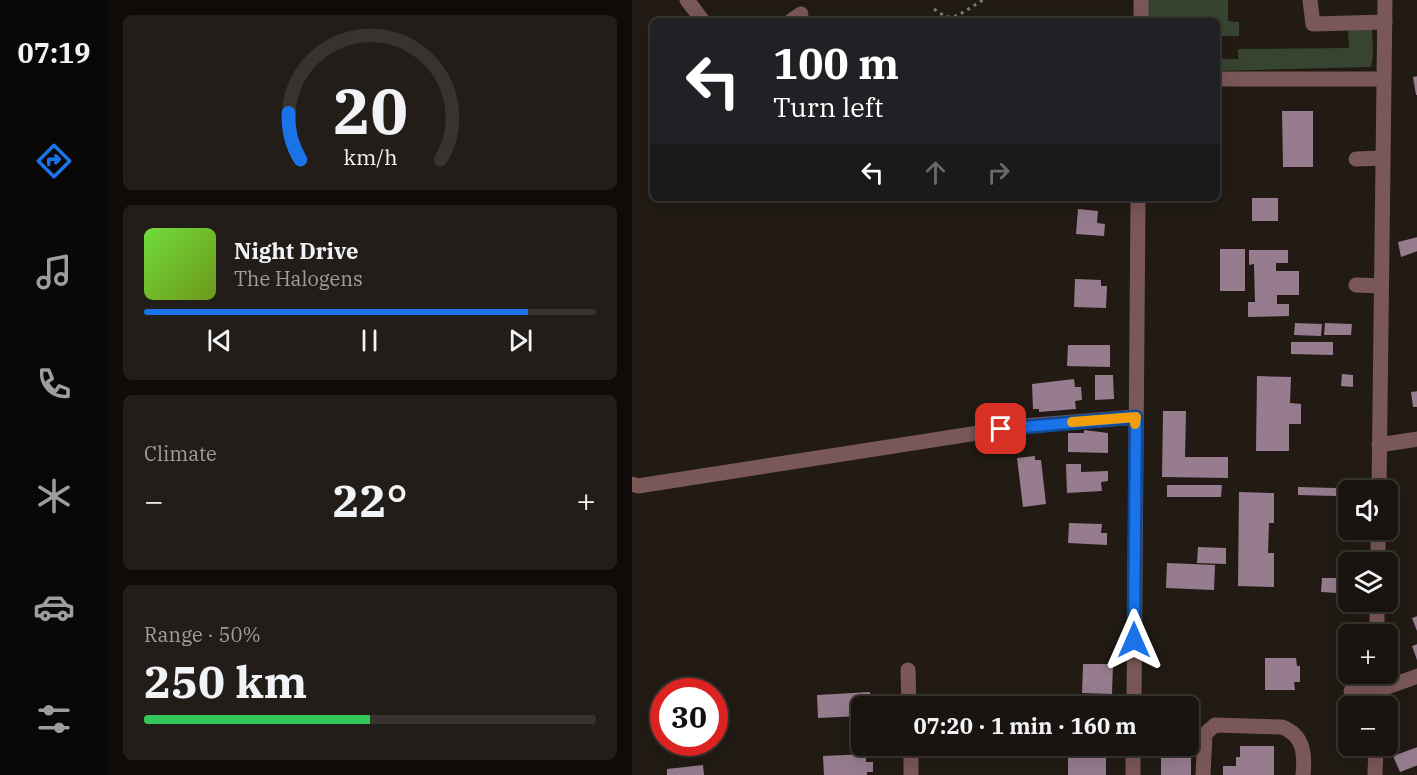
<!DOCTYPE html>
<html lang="en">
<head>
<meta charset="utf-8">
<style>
	:root { --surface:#19140f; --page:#221d18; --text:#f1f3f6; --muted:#9f9e9e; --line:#37332f; --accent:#1a73e8 }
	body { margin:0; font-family:"IBM Plex Serif",serif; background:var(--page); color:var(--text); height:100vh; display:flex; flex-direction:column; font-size:22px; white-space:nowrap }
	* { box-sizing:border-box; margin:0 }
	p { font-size:20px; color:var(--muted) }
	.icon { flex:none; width:33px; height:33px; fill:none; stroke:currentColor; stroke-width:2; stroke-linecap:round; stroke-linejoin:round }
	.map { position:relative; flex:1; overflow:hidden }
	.details { display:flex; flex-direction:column; gap:15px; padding:15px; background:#0e0b08; width:524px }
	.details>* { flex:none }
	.hud { position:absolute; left:18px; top:18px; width:570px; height:183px; border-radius:9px; box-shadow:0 6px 24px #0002,0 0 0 2px var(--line); background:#202124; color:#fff; overflow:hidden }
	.buttons { position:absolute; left:706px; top:480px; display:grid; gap:12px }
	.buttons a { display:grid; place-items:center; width:60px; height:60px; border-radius:9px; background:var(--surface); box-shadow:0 6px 24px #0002,0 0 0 2px var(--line); font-size:30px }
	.speed { position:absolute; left:18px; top:678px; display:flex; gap:12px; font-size:30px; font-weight:700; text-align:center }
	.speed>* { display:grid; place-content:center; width:78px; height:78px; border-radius:50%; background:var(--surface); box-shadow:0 6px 24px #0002,0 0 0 2px var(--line); line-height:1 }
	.speed .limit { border:9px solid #d22; background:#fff; color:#111 }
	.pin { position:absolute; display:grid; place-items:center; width:51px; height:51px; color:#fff; margin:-26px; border-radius:12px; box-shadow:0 3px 9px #0006 }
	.me { position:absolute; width:66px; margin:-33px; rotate:0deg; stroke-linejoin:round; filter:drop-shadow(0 0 4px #0008) }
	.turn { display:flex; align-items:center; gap:21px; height:126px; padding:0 24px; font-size:27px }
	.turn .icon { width:78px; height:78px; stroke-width:2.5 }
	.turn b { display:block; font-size:42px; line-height:51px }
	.lanes { display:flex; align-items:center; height:57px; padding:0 24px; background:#0003; justify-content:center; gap:30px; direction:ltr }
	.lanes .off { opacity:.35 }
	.big { font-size:45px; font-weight:700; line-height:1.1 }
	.details .card { flex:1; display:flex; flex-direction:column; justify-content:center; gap:9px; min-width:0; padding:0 21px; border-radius:9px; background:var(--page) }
	.details .dial { align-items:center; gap:0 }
	.dial svg { height:156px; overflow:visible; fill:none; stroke:var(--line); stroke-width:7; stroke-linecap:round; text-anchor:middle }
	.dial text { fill:var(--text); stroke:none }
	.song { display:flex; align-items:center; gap:18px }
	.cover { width:72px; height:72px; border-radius:9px; background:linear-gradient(135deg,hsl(100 70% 55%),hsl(80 70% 35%)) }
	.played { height:6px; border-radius:3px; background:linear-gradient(90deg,var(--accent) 85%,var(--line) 85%) }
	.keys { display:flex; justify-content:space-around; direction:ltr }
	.heat { display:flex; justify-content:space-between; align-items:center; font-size:33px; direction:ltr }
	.charge { height:9px; border-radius:4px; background:linear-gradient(90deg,#34c759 50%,var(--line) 0) }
	.trip { position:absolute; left:219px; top:696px; width:348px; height:60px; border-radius:9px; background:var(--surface); box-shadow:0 6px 24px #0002,0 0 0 2px var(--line); font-weight:700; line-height:60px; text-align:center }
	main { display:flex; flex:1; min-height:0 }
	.dock { display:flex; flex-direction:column; width:108px; justify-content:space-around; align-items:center; background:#0a0806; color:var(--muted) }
	.dock .icon { width:42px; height:42px }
	.dock .current { color:var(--accent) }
	.dock b { font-size:27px; color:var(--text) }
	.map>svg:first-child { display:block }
	.green { fill:#374430 }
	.building { fill:#977c90 }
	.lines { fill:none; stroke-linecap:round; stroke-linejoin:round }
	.path { stroke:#7f7a74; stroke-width:3; stroke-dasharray:3 4.5; stroke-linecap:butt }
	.minor { stroke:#7a5857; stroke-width:15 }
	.route-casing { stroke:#114b97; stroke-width:15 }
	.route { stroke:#1a73e8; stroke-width:10 }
	.slow { stroke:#f59e0b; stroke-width:10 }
</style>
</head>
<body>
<main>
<nav class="dock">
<b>07:19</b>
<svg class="icon current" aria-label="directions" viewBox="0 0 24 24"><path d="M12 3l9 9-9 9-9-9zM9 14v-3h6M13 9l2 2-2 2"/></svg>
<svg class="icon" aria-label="music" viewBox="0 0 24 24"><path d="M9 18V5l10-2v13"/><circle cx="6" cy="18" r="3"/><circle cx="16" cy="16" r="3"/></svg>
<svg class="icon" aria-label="phone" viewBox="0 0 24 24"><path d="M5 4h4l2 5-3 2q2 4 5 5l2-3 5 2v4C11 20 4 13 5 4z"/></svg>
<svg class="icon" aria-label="climate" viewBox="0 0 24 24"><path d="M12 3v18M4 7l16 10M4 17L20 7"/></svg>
<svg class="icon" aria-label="car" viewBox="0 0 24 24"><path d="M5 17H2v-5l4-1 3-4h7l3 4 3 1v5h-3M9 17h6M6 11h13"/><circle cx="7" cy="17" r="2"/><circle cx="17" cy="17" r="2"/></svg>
<svg class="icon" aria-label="filters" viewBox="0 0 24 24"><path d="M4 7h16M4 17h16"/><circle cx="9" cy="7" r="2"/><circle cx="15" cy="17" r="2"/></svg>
</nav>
<section class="details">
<div class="card dial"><svg viewBox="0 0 100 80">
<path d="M14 69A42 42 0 1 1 86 69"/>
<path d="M14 69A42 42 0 0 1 8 45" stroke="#1a73e8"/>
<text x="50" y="56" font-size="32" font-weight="700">20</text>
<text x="50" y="72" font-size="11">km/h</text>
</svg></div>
<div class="card">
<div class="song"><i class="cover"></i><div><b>Night Drive</b><p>The Halogens</p></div></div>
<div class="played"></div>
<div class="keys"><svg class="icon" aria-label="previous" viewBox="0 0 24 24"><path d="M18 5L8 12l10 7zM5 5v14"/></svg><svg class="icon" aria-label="pause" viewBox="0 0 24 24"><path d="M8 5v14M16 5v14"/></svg><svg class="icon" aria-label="next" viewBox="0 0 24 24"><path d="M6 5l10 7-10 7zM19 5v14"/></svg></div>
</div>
<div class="card"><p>Climate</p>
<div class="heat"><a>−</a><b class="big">22°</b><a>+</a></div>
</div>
<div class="card"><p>Range · 50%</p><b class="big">250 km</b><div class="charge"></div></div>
</section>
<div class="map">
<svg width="786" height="775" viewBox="0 0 786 775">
	<rect width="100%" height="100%" fill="#211b14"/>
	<g class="green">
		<polygon points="515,0 596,0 596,21 607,22 607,36 585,36 585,21 516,21"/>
		<polygon points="716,29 740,29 741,57 739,67 585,71 585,59 606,59 606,49 717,48"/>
	</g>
	<g class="building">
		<polygon points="376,17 377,21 363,21 363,20"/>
		<rect x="452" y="18" width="13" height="3"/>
		<polygon points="786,76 786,95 784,95 781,77"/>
		<polygon points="650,111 681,111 681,167 651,167"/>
		<rect x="620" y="198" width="26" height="23"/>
		<polygon points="446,209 466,211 465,223 473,224 472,236 444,234"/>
		<polygon points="786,237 786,251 769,257 766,242"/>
		<rect x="588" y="249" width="25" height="42"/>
		<polygon points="617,250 656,250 656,263 644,263 644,271 667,271 667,295 645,295 645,304 657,304 657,316 616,317 616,302 623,302 622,264 617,265"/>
		<polygon points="443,279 469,280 469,286 475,286 474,308 442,307"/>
		<polygon points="663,323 690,324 689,336 662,335"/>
		<polygon points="693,323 720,324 719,335 692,335"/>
		<polygon points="659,342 701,342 701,355 659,354"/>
		<polygon points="436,345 478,345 478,367 435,366"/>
		<polygon points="710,374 721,375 721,387 709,386"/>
		<polygon points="463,375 481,375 482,399 463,400"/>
		<polygon points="625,376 659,377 658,403 669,404 669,424 657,424 657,451 624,451"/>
		<polygon points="442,379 443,387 449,387 450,400 443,401 444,409 407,412 407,409 401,409 400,384"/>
		<polygon points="786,391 786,407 781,407 779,392"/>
		<polygon points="531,411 554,411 553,457 596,457 596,478 530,477"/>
		<polygon points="452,430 476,433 476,453 436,452 436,433 452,433"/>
		<polygon points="403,456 403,460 409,460 414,504 391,507 385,458"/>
		<polygon points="434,464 449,464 449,472 476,471 476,481 469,482 470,491 435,493"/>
		<polygon points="535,485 590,485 589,497 535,497"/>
		<polygon points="666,487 704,488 704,496 666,495"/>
		<polygon points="607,492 642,493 642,523 637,523 636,553 642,553 642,587 606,586"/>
		<polygon points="437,523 470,524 469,533 475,533 475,545 436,543"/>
		<polygon points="566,547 594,548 594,564 565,563"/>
		<polygon points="535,563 583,565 582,590 534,588"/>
		<polygon points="690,578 707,578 706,593 689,592"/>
		<polygon points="786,616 786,631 785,631 780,618"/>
		<polygon points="786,644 786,660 785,660 780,646"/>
		<polygon points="633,658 664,658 665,666 668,666 668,682 662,682 663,690 633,690"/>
		<polygon points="451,664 481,664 480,694 450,693"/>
		<polygon points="238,692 239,706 230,706 230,716 186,718 185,695"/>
		<polygon points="439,699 464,700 464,706 439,706"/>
		<polygon points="704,719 717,720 717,743 704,743"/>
		<rect x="447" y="746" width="21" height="2"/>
		<rect x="529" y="746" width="30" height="29"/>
		<polygon points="608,746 642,746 642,775 591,775 591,766 604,766 604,757 608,757"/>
		<polygon points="786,747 786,765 768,772 761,756"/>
		<rect x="436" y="753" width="38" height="22"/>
		<polygon points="234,754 234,762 241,762 241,772 235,772 235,775 192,775 191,756"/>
		<polygon points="71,765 72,775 35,775 35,769"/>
	</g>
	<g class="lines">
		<polyline class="path" points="302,9 314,17 325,16 351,0"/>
		<g class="minor">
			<polyline points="55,0 71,21"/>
			<polyline points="678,0 681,24 753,22"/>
			<polyline points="159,21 169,14"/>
			<polyline points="509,21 509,0"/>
			<polyline points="585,79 752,79"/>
			<polyline points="724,159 750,158"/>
			<polyline points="724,285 749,286"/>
			<polyline points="747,445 786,439"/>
			<polyline points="0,484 6,486 391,426 504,417"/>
			<polyline points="747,490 753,0"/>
			<polyline points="746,562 746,530"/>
			<polyline points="745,634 745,602"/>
			<polyline points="276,670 277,706"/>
			<polyline points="719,691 744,691 786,676"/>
			<polyline points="502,706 506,198"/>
			<polyline points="744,706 745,674"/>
			<polyline points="279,746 279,775"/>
			<polyline points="501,775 501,746"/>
			<path d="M571 775 573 734 583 725 650 727C672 735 673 755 671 775"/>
			<polyline points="743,775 744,746"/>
		</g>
	</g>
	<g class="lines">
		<defs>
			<polyline id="route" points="369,429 504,417 502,640"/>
		</defs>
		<use href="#route" class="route-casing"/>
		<use href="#route" class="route"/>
		<polyline class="slow" points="440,422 504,417 503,424"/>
	</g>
</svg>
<div class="buttons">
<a><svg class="icon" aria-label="sound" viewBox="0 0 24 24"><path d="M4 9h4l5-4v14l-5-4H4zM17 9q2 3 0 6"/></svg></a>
<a><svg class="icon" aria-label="layers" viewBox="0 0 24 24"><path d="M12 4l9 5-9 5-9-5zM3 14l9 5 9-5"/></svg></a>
<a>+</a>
<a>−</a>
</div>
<div class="speed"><div class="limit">30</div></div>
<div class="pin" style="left:369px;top:429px;background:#d93025"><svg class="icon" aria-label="arrive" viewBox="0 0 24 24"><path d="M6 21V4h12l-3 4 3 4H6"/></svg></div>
<svg class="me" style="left:502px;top:640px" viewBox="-20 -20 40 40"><path d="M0-17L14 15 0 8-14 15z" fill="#1a73e8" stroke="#fff" stroke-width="4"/></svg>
<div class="trip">07:20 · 1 min · 160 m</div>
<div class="hud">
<div class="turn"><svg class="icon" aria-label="left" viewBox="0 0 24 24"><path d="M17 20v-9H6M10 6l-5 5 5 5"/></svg><div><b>100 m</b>Turn left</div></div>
<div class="lanes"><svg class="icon" aria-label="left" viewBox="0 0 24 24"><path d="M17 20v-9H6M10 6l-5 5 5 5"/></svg><svg class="icon off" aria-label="ahead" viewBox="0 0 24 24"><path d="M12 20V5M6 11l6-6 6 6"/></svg><svg class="icon off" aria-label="right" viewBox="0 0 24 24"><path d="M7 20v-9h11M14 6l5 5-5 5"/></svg></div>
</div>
</div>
</main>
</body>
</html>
